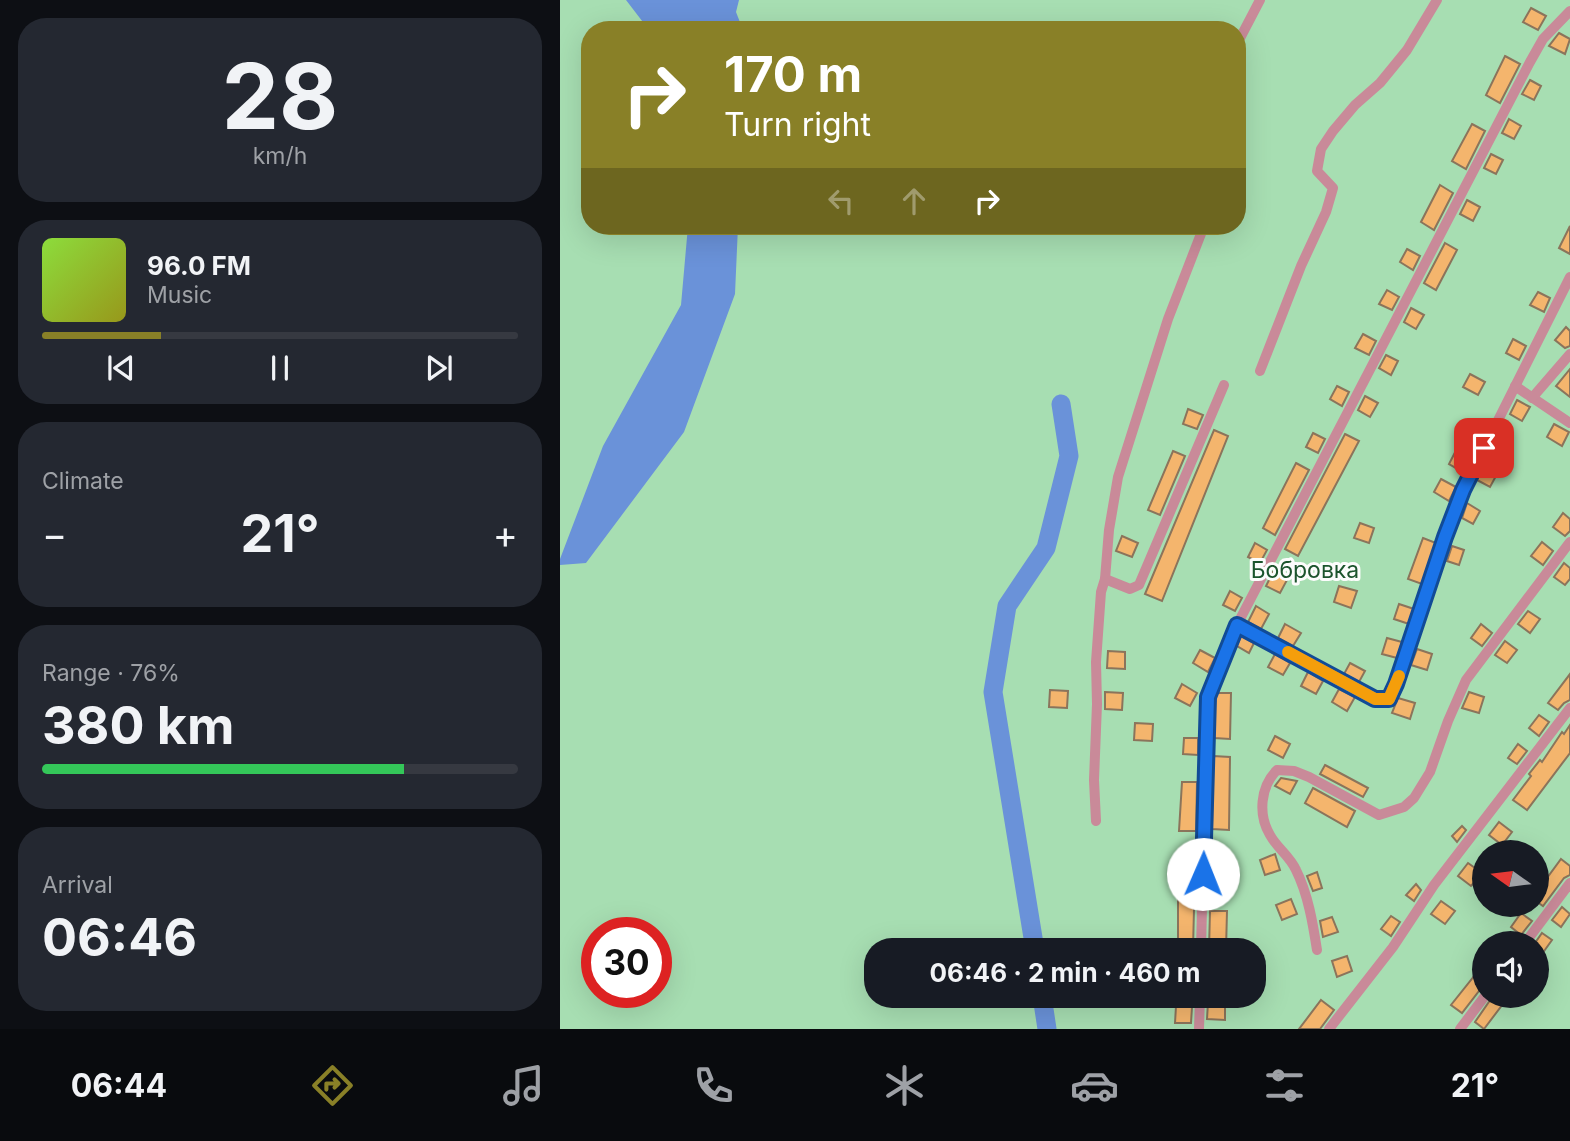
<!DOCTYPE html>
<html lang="en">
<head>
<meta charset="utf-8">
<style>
	:root { --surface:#171b24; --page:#242831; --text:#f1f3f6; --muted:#9ea1a6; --line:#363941; --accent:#898027 }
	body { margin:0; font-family:Inter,sans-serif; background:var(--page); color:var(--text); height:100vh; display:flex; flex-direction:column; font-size:26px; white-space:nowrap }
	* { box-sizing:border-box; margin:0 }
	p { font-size:23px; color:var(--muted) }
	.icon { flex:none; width:38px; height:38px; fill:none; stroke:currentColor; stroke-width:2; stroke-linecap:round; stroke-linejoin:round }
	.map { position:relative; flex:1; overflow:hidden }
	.drawer { display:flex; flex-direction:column; gap:18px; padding:18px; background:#0d0f14; width:560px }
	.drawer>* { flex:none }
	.guide { position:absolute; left:21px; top:21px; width:665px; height:214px; border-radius:28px; box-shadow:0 7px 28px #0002; background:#898027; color:#fff; overflow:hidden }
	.needle { width:46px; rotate:284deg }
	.controls { position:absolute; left:912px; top:840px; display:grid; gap:14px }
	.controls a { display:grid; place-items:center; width:77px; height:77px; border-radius:50%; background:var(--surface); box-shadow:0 7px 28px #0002; font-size:35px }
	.speed { position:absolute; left:21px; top:917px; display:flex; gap:14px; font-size:35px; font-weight:700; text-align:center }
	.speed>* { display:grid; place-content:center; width:91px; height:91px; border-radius:50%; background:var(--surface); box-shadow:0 7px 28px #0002; line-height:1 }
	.speed .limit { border:10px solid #d22; background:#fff; color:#111 }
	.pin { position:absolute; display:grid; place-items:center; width:60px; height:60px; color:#fff; margin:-30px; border-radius:14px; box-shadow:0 4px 10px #0006 }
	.me { position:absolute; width:77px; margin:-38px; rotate:1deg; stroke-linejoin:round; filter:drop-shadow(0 0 5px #0008) }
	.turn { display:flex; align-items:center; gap:24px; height:147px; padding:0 28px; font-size:32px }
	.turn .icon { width:91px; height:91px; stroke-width:2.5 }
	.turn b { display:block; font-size:49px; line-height:60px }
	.lanes { display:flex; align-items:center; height:66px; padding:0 28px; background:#0003; justify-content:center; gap:35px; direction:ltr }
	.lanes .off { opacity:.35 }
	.big { font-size:52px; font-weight:700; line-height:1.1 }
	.drawer .tile { flex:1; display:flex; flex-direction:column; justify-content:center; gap:10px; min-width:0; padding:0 24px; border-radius:28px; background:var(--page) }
	.drawer .dial { align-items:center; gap:0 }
	.dial b { font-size:91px; line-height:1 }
	.song { display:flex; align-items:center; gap:21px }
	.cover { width:84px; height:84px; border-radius:10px; background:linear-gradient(135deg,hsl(90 70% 55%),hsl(60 70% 35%)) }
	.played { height:7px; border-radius:4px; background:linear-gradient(90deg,var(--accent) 25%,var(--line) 25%) }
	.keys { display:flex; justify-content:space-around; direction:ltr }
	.heat { display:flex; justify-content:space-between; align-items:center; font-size:38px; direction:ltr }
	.charge { height:10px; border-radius:5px; background:linear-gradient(90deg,#34c759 76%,var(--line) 0) }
	.trip { position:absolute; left:304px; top:938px; width:402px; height:70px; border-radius:28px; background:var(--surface); box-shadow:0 7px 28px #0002; font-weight:700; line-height:70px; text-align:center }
	.tabs { display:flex; height:112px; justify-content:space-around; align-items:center; background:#090b0e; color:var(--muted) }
	.tabs .icon { width:49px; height:49px }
	.tabs .on { color:var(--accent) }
	.tabs b { font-size:32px; color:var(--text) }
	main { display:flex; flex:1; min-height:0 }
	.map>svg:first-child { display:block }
	.green { fill:#a7deb2; fill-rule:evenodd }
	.water { fill:#6a92d9 }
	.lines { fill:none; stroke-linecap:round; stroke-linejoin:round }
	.river { stroke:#6a92d9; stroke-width:19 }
	.building { fill:#f4b56d; stroke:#8b745b; stroke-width:2 }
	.minor { stroke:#c98a99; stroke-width:10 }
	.route-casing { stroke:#114b97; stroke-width:18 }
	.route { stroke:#1a73e8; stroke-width:12 }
	.slow { stroke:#f59e0b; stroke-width:12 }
	.labels { text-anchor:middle; stroke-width:6; stroke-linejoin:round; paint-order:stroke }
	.park-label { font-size:23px; fill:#1c542d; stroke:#fcfcfc }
</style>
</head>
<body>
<main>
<section class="drawer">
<div class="tile dial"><b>28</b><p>km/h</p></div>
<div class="tile">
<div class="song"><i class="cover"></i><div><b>96.0 FM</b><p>Music</p></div></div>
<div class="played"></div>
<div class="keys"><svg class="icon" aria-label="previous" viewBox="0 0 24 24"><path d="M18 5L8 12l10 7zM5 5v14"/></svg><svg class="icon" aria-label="pause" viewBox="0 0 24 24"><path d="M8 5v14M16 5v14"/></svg><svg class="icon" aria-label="next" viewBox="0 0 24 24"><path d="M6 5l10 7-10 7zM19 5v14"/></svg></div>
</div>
<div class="tile"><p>Climate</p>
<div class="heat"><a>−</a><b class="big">21°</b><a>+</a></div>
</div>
<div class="tile"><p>Range · 76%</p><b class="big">380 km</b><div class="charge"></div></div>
<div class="tile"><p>Arrival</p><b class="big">06:46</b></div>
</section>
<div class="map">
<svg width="1010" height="1029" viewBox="0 0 1010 1029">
	<rect width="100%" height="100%" fill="#f3ebfe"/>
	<path class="green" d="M0 0H1010V1029H0ZM30 30H677V226H30ZM924 852H976V905H924ZM37 933H96V992H37ZM924 943H976V996H924ZM317 950H695V996H317Z"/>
	<g class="water">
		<polygon points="66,0 179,0 176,12 183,30 89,30"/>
		<polygon points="128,226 178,226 175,294 124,432 26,563 0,565 0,559 43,446 121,305"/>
	</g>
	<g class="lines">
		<g class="river">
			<polyline points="475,950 433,692 447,606 486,548 509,456 501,404"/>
			<polyline points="482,996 487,1029"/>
		</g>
	</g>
	<g class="building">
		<polygon points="971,8 986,16 978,30 963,22"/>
		<polygon points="999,33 1010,39 1005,54 989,46"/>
		<polygon points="945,56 960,64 940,103 926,95"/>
		<polygon points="970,80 981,86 974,100 962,94"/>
		<polygon points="949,119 961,126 954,139 942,133"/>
		<polygon points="912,124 925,131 906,169 892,161"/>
		<polygon points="931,154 943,160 936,174 924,168"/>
		<polygon points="880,185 893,193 874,230 861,222"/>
		<polygon points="907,200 920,207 913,221 900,214"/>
		<polygon points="1010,226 1010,254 999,248"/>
		<polygon points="885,243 897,250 876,290 864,283"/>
		<polygon points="847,249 860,256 853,270 840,262"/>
		<polygon points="827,290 839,297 832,310 819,304"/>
		<polygon points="978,292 990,298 984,312 970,305"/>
		<polygon points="851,308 864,315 856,329 844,322"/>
		<polygon points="1006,327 1010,331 1010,346 1005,348 995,340"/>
		<polygon points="803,334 816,341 809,355 795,348"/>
		<polygon points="953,339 966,346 959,360 946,353"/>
		<polygon points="826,355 838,361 831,375 819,368"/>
		<polygon points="1010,369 1010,397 996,386"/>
		<polygon points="910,374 925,382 918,395 903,387"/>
		<polygon points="777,386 789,392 782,406 770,399"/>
		<polygon points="805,396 818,403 810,417 798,410"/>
		<polygon points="957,400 970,407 962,421 950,414"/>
		<polygon points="628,409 643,415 637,429 623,424"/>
		<polygon points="994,424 1009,432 1002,446 987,437"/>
		<polygon points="909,425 923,433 903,472 889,464"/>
		<polygon points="654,430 668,436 602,601 585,594"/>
		<polygon points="753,433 765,439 758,453 746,447"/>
		<polygon points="785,434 799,441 738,556 725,549"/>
		<polygon points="938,437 951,444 943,458 931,451"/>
		<polygon points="613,451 625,456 600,515 588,510"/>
		<polygon points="736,463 749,470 715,535 703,528"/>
		<polygon points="924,466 937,474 930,487 917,480"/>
		<polygon points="881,479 896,487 889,501 874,492"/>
		<polygon points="907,503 920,511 913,524 902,518"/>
		<polygon points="1003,513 1010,519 1010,531 1005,536 993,527"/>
		<polygon points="800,523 814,528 809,543 794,538"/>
		<polygon points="562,536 578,543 572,557 556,551"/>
		<polygon points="863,538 876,543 862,584 848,579"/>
		<polygon points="982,542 993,551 983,565 971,556"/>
		<polygon points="695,543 707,550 700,563 688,557"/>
		<polygon points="892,546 904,550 899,565 887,561"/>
		<polygon points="1004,563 1010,568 1010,579 1005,585 994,577"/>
		<polygon points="713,572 727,580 720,593 706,586"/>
		<polygon points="779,586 797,591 791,608 774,602"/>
		<polygon points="670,591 682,598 675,611 663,605"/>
		<polygon points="839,604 854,609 849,624 834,619"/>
		<polygon points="696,606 709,614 701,629 688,622"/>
		<polygon points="968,611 980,619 970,633 958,624"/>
		<polygon points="725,624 741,633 733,646 718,638"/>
		<polygon points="921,624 932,633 922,646 911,638"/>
		<polygon points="681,636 694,643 689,653 677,646"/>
		<polygon points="827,638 842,642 837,658 822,654"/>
		<polygon points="945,641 957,650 947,663 935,655"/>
		<polygon points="857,649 872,654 867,670 851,665"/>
		<polygon points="640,650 655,658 648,672 633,663"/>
		<polygon points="548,651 565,652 565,669 547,668"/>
		<polygon points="715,654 730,663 723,675 708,667"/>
		<polygon points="790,663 805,671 799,682 784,674"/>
		<polygon points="748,672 763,681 756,694 741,686"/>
		<polygon points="1010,674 1010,700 1004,703 998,710 988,703"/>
		<polygon points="622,684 637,693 630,706 615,698"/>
		<polygon points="779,689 795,697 787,711 772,702"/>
		<polygon points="490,690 508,691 507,708 489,707"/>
		<polygon points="545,692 563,693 562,710 545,709"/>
		<polygon points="909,692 924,697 919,713 902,708"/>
		<polygon points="657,693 671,693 670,739 654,738 655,699"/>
		<polygon points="838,698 855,703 850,719 832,713"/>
		<polygon points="979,715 989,722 979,736 969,728"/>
		<polygon points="575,723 593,724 592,741 574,740"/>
		<polygon points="1010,725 1010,753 967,810 953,800 971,776 969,774 980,760 982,762 1002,732 1004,734"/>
		<polygon points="715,736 730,744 723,758 708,750"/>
		<polygon points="624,738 638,738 638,755 623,754"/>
		<polygon points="958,744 967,751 957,764 948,758"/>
		<polygon points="653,756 670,757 669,830 652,829"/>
		<polygon points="765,765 808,788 803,797 760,774"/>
		<polygon points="721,778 737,781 730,794 715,786"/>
		<polygon points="622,782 637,782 636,831 619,831"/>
		<polygon points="753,788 795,811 787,827 745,803"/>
		<polygon points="939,822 952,832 942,845 929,835"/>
		<polygon points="902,826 906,830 897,842 892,836"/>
		<polygon points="715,854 720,870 705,875 700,860"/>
		<polygon points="1001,859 1010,866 1010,875 1004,878 983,906 976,901 976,893"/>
		<polygon points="651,862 668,863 668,880 651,879"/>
		<polygon points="908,863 922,873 911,886 898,876"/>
		<polygon points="618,869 635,869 633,949 618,948"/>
		<polygon points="757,872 762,888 753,891 747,876"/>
		<polygon points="856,884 861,890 854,901 846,895"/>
		<polygon points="731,899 737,914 722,920 716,905"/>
		<polygon points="881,901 895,911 885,924 871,914"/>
		<polygon points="1002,907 1010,914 1001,927 992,920"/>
		<polygon points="650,911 667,911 666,950 649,950"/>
		<polygon points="961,913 972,921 961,935 951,927"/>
		<polygon points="831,916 840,922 831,936 821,929"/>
		<polygon points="772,917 778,932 763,937 760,921"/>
		<polygon points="982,933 992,940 982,954 976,950 976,943 975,943"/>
		<polygon points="787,956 792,971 777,977 772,961"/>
		<polygon points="919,970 924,974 924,988 919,991 902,1013 891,1005"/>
		<polygon points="933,996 949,996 924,1029 915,1022"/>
		<polygon points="761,1000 774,1010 760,1029 739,1029"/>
		<polygon points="648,1002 665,1003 665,1020 647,1019"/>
		<polygon points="616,1006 632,1007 631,1023 615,1023"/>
	</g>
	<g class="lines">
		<g class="minor">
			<polyline points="677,44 700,0"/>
			<polyline points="700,371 741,266 766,212 773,188 757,171 761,149 773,131 795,105 820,83 847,50 877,0"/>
			<polyline points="955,386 1010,423"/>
			<polyline points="972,398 1010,354"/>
			<polyline points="545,579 570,589 579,585 664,385"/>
			<polyline points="677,625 786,684 815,699 829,699 836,684 903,490 1010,277"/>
			<polyline points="536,821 534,780 537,704 536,662 541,592 545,579 549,530 558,477 608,319 644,226"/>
			<polyline points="965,943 1010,883"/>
			<polyline points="641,950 647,697 677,625 970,62 983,39 1010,11"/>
			<path d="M757 950C753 924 748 894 736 870 730 856 717 848 710 835 698 815 700 787 717 770L734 771 749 777 819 815 844 807 854 798 870 772 888 721 906 680 1010 542"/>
			<polyline points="639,1029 640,996"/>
			<polyline points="769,1029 833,947 874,885 1010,708"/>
			<polyline points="900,1029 925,996"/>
		</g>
	</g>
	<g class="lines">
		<defs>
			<polyline id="route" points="643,874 648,697 677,625 815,699 829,699 836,684 885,537 903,490 924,448"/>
		</defs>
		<use href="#route" class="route-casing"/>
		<use href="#route" class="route"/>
		<polyline class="slow" points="728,652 815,699 829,699 839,676"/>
	</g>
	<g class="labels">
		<g class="park-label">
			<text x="745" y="578">Бобровка</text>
		</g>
	</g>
</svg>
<div class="controls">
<a><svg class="needle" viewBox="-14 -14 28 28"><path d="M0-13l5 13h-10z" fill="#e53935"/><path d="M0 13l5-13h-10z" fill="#9ea1a6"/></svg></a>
<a><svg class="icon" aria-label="sound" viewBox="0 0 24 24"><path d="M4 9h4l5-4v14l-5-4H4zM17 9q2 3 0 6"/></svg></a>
</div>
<div class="speed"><div class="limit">30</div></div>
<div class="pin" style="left:924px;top:448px;background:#d93025"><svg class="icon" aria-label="arrive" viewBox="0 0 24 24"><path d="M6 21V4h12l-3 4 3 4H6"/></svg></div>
<svg class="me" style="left:643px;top:874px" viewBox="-20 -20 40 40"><circle r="19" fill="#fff"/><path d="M0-13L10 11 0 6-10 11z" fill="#1a73e8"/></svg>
<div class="trip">06:46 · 2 min · 460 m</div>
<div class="guide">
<div class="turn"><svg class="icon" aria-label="right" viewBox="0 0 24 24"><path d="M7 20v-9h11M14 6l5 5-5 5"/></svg><div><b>170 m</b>Turn right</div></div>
<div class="lanes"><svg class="icon off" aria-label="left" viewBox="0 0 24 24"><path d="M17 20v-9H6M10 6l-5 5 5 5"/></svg><svg class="icon off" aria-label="ahead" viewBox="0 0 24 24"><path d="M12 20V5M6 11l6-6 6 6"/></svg><svg class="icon" aria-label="right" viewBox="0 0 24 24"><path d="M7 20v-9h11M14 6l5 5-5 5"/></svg></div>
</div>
</div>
</main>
<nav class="tabs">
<b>06:44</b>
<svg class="icon on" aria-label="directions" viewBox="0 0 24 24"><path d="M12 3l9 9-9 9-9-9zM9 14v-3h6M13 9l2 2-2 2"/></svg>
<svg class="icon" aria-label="music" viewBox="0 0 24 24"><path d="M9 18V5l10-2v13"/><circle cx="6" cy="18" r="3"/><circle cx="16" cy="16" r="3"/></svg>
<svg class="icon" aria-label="phone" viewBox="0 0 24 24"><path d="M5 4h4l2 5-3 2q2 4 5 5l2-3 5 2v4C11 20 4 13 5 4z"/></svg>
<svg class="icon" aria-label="climate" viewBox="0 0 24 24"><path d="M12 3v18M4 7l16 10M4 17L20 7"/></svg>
<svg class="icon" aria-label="car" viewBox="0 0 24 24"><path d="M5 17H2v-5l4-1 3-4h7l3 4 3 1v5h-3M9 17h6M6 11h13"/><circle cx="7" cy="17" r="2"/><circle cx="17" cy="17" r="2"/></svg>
<svg class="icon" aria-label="filters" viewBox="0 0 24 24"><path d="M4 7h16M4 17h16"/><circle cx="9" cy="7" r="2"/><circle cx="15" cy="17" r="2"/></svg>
<b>21°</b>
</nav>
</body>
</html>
